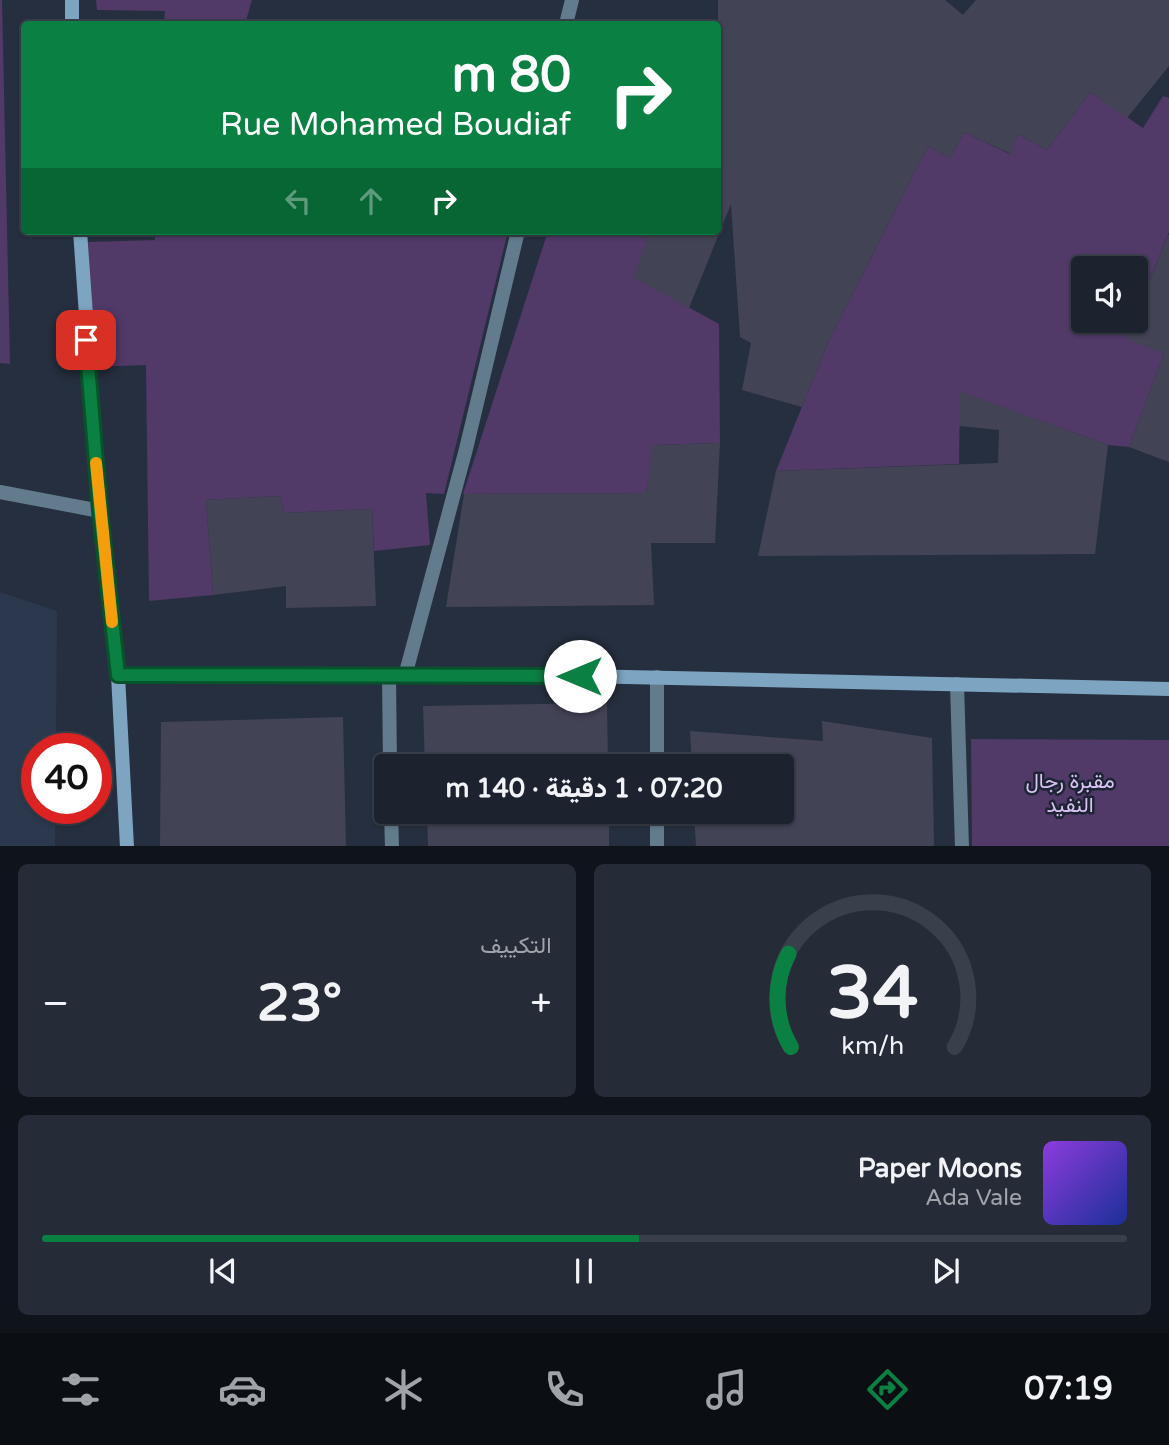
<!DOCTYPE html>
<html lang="ar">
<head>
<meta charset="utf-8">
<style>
	:root { --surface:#1c232f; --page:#252b37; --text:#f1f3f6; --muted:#a0a4aa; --line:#3a404b; --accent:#0b8043 }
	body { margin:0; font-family:"Varela Round",Vazirmatn,sans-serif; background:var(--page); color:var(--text); direction:rtl; height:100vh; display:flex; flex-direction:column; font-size:26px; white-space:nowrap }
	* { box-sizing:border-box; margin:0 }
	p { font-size:23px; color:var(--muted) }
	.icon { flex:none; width:38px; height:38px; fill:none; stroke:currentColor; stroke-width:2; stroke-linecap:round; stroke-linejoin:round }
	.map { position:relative; height:846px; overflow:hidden; direction:ltr }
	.sheet { display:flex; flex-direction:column; gap:18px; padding:18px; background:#0f131a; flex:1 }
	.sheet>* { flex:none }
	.guide { position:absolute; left:21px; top:21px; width:700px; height:214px; border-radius:7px; box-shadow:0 2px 5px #0004,0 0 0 2px var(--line); direction:rtl; background:#0b8043; color:#fff; overflow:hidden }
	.controls { position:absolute; left:1071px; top:256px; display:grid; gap:14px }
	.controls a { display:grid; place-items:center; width:77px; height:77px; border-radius:7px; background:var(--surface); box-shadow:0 2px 5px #0004,0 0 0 2px var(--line); font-size:35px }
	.speed { position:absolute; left:21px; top:733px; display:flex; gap:14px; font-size:35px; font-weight:700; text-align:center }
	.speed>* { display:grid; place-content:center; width:91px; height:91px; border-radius:50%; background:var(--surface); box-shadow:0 2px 5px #0004,0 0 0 2px var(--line); line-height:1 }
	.speed .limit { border:10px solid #d22; background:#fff; color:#111 }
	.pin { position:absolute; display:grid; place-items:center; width:60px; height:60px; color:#fff; margin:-30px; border-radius:14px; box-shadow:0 4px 10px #0006 }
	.me { position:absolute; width:77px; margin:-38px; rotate:270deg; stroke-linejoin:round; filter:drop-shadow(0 0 5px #0008) }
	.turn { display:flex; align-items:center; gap:24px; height:147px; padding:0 35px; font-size:32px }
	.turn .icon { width:91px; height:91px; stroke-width:2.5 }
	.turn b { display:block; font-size:49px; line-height:60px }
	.lanes { display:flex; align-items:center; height:66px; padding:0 35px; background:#0003; justify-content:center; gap:35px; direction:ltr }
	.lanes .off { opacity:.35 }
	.big { font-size:52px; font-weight:800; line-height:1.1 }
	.sheet .widget { flex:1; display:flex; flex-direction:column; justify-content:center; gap:10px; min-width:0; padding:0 24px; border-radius:10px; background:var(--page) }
	.sheet .dial { align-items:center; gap:0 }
	.dial svg { height:182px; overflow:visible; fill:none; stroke:var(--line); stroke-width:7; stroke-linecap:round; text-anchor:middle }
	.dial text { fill:var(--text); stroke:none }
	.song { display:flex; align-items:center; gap:21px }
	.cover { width:84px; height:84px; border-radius:10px; background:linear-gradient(135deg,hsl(270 70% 55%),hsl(230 70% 35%)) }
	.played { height:7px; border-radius:4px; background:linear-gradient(90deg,var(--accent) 55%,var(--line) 55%) }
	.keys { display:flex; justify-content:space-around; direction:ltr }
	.heat { display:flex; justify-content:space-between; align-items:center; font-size:38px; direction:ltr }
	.sheet .tiles { flex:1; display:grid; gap:18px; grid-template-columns:1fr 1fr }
	.widget:last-child { grid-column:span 2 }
	.trip { position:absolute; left:374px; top:754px; width:420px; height:70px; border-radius:7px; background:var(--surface); box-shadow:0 2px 5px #0004,0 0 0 2px var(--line); font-weight:800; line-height:70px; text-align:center; direction:rtl }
	.tabs { display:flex; height:112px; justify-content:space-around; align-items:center; background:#0b0e13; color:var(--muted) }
	.tabs .icon { width:49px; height:49px }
	.tabs .on { color:var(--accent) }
	.tabs b { font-size:32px; color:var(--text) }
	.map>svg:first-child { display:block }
	.built { fill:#2c384d }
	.green { fill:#513968 }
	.building { fill:#434356 }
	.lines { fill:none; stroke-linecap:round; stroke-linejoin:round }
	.street { stroke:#627b8d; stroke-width:14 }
	.secondary { stroke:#7da5c2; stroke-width:14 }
	.route-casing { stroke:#07532c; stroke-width:18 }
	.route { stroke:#0b8043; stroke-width:12 }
	.slow { stroke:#f59e0b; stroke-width:12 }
	.labels { text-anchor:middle; stroke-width:5; stroke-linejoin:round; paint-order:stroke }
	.park-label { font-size:21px; fill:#dac2f3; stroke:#1d2534 }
</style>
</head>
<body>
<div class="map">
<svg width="1169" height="847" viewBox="0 0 1169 847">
	<rect width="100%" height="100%" fill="#262f3f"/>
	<polygon class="built" points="0,592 57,611 56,749 37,749 37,808 55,809 55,846 0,846"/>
	<g class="green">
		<polygon points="0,0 2,0 10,364 0,363"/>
		<polygon points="96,0 252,0 245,24 164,24 165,11 97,10"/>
		<polygon points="1090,92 1143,128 1163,96 1169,98 1169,232 1136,314 1136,268 1083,268 1083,320 1133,320 1164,353 1129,447 1108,445 960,392 959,464 776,471 829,340 928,146 950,158 964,132 1010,154 1018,134 1047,150"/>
		<polygon points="155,231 508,231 444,494 426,493 430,545 374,551 372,509 284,513 280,496 206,500 213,595 149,601 146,365 91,367 88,242 155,240"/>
		<polygon points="548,231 650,231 634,277 719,324 720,443 654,445 646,493 463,494"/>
		<polygon points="971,739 1169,740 1169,846 972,846"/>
	</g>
	<g class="building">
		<polygon points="718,0 945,0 963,15 976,0 1169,0 1169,66 1127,118 1090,92 1047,150 1018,134 1011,154 964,132 950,158 928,146 829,340 802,407 742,390 751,343 740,337 731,204 689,308 633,277 650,231 718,231"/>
		<polygon points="1168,235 1169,235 1169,462 1129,447 1164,353 1126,339 1133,320 1136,320 1136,314"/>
		<polygon points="959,391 1108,445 1095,554 758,556 776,471 998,463 999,430 959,426"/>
		<polygon points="720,443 715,543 651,543 654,605 446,607 464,494 646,493 653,445"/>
		<polygon points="280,496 284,513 372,509 376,606 286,608 286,586 213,595 206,500"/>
		<polygon points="607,703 608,766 425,766 423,706"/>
		<polygon points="343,717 346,846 160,846 161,722"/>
		<polygon points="822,721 932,738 934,846 696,846 694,812 782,812 782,766 692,766 690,731 823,741"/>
		<polygon points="427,812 609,812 609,846 428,846"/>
	</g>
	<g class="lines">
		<g class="street">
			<polyline points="566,24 572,0"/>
			<polyline points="0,492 100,511"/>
			<polyline points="389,675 390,766"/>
			<polyline points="405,676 466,449 518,231"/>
			<polyline points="657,677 657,766"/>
			<polyline points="957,684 962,847"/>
			<polyline points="391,812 392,847"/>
			<polyline points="657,812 657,847"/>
		</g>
		<g class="secondary">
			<polyline points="72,0 72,24"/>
			<polyline points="80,231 100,511 118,675 127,847"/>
			<polyline points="118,675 580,676 1169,689"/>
		</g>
	</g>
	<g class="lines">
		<defs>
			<polyline id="route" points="86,340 100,511 118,675 580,676"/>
		</defs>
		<use href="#route" class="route-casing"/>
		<use href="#route" class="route"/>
		<polyline class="slow" points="96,463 112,622"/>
	</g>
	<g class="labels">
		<g class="park-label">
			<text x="1070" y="788">مقبرة رجال<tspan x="1070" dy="24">النفيد</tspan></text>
		</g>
	</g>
</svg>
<div class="controls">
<a><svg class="icon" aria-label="sound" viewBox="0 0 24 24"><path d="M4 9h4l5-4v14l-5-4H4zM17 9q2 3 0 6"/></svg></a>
</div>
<div class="speed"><div class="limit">40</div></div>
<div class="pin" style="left:86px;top:340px;background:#d93025"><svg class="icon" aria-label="arrive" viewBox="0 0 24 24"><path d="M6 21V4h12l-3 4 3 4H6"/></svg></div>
<svg class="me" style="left:580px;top:676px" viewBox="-20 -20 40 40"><circle r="19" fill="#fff"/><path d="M0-13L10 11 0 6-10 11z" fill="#0b8043"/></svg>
<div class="trip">07:20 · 1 دقيقة · 140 m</div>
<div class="guide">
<div class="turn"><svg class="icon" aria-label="right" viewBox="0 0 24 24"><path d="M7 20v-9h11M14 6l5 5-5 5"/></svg><div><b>80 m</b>Rue Mohamed Boudiaf</div></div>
<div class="lanes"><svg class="icon off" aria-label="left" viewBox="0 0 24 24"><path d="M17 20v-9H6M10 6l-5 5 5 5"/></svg><svg class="icon off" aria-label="ahead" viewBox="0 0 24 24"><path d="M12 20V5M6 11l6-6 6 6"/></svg><svg class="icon" aria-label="right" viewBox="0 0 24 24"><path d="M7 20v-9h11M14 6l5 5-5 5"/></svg></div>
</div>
</div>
<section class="sheet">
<div class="tiles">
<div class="widget dial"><svg viewBox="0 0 100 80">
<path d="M14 69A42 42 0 1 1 86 69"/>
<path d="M14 69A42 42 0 0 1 13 28" stroke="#0b8043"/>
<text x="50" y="56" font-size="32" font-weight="700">34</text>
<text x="50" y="72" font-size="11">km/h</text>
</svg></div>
<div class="widget"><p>التكييف</p>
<div class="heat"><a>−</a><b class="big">23°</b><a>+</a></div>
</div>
<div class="widget">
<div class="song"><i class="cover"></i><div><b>Paper Moons</b><p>Ada Vale</p></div></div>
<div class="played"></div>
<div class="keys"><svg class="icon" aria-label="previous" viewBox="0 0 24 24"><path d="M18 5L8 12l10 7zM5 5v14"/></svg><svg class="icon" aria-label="pause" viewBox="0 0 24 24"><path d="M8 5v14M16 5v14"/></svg><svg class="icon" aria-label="next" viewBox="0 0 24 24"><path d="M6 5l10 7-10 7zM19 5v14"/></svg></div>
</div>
</div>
</section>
<nav class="tabs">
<b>07:19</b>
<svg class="icon on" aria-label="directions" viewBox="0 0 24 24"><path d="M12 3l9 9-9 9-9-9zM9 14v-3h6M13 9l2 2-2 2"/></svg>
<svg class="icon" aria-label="music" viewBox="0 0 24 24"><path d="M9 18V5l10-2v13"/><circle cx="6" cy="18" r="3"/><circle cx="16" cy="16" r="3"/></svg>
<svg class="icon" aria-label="phone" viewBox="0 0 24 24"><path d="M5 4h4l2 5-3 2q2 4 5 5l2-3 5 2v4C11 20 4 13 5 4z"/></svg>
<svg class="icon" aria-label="climate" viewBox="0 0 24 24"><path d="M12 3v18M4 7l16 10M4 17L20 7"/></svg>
<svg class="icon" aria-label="car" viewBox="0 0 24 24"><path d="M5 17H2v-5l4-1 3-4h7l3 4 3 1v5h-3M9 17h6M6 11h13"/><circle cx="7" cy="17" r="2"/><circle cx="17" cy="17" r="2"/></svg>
<svg class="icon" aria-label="filters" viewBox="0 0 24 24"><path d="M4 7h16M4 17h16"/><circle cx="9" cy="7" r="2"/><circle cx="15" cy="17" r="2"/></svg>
</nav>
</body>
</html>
